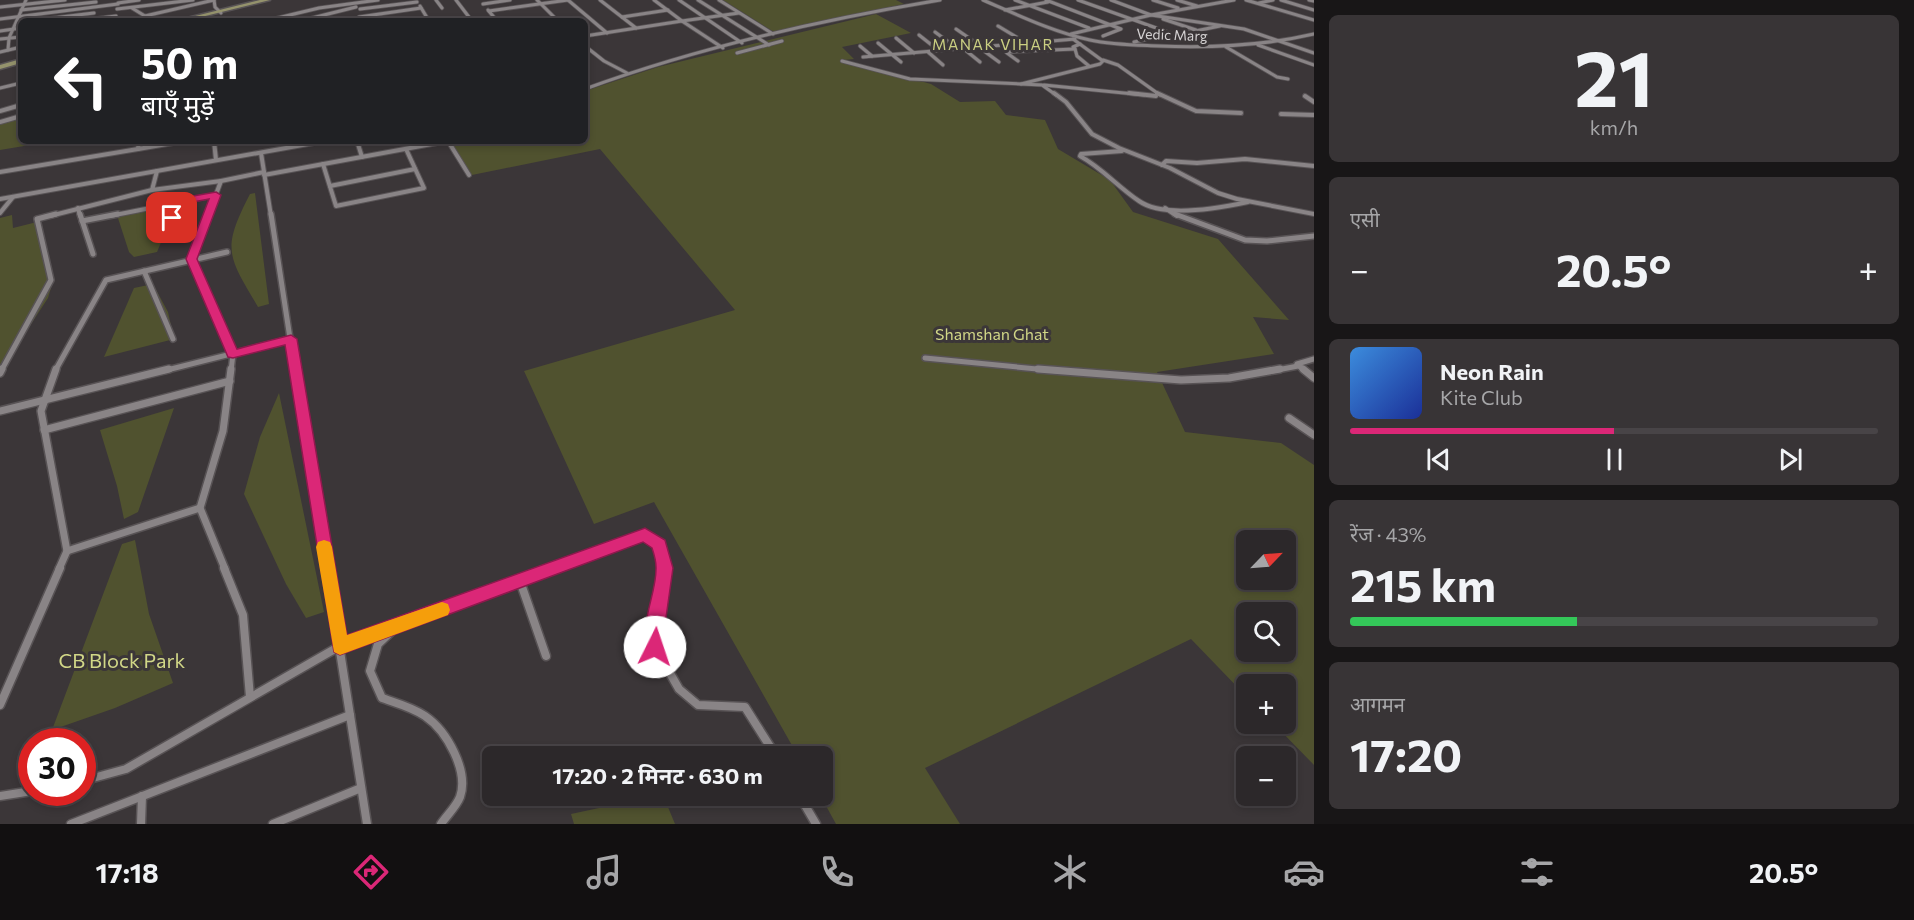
<!DOCTYPE html>
<html lang="hi">
<head>
<meta charset="utf-8">
<style>
	:root { --surface:#2c282a; --page:#383436; --text:#f1f3f6; --muted:#a6a6a8; --line:#484447; --accent:#db2777 }
	body { margin:0; font-family:Commissioner,"Noto Sans Devanagari",sans-serif; background:var(--page); color:var(--text); height:100vh; display:flex; flex-direction:column; font-size:22px; white-space:nowrap }
	* { box-sizing:border-box; margin:0 }
	p { font-size:20px; color:var(--muted) }
	.icon { flex:none; width:33px; height:33px; fill:none; stroke:currentColor; stroke-width:2; stroke-linecap:round; stroke-linejoin:round }
	.map { position:relative; flex:1; overflow:hidden }
	.drawer { display:flex; flex-direction:column; gap:15px; padding:15px; background:#181617; width:600px }
	.drawer>* { flex:none }
	.guide { position:absolute; left:18px; top:18px; width:570px; height:126px; border-radius:9px; box-shadow:0 3px 9px #0003,0 0 0 2px var(--line); background:#202124; color:#fff; overflow:hidden }
	.needle { width:39px; rotate:65deg }
	.controls { position:absolute; left:1236px; top:530px; display:grid; gap:12px }
	.controls a { display:grid; place-items:center; width:60px; height:60px; border-radius:9px; background:var(--surface); box-shadow:0 3px 9px #0003,0 0 0 2px var(--line); font-size:30px }
	.speed { position:absolute; left:18px; top:728px; display:flex; gap:12px; font-size:30px; font-weight:700; text-align:center }
	.speed>* { display:grid; place-content:center; width:78px; height:78px; border-radius:50%; background:var(--surface); box-shadow:0 3px 9px #0003,0 0 0 2px var(--line); line-height:1 }
	.speed .limit { border:9px solid #d22; background:#fff; color:#111 }
	.pin { position:absolute; display:grid; place-items:center; width:51px; height:51px; color:#fff; margin:-26px; border-radius:12px; box-shadow:0 3px 9px #0006 }
	.me { position:absolute; width:66px; margin:-33px; rotate:4deg; stroke-linejoin:round; filter:drop-shadow(0 0 4px #0008) }
	.turn { display:flex; align-items:center; gap:21px; height:126px; padding:0 24px; font-size:27px }
	.turn .icon { width:78px; height:78px; stroke-width:2.5 }
	.turn b { display:block; font-size:42px; line-height:51px }
	.big { font-size:45px; font-weight:700; line-height:1.1 }
	.drawer .tile { flex:1; display:flex; flex-direction:column; justify-content:center; gap:9px; min-width:0; padding:0 21px; border-radius:9px; background:var(--page) }
	.drawer .dial { align-items:center; gap:0 }
	.dial b { font-size:78px; line-height:1 }
	.song { display:flex; align-items:center; gap:18px }
	.cover { width:72px; height:72px; border-radius:9px; background:linear-gradient(135deg,hsl(210 70% 55%),hsl(230 70% 35%)) }
	.played { height:6px; border-radius:3px; background:linear-gradient(90deg,var(--accent) 50%,var(--line) 50%) }
	.keys { display:flex; justify-content:space-around; direction:ltr }
	.heat { display:flex; justify-content:space-between; align-items:center; font-size:33px; direction:ltr }
	.charge { height:9px; border-radius:4px; background:linear-gradient(90deg,#34c759 43%,var(--line) 0) }
	.trip { position:absolute; left:482px; top:746px; width:351px; height:60px; border-radius:9px; background:var(--surface); box-shadow:0 3px 9px #0003,0 0 0 2px var(--line); font-weight:700; line-height:60px; text-align:center }
	.menu { display:flex; height:96px; justify-content:space-around; align-items:center; background:#121011; color:var(--muted) }
	.menu .icon { width:42px; height:42px }
	.menu .selected { color:var(--accent) }
	.menu b { font-size:27px; color:var(--text) }
	main { display:flex; flex:1; min-height:0 }
	.map>svg:first-child { display:block }
	.green { fill:#50522f; fill-rule:evenodd }
	.lines { fill:none; stroke-linecap:round; stroke-linejoin:round }
	.minor-far4-casing { stroke:#585355; stroke-width:4.5 }
	.minor-far3-casing { stroke:#585355; stroke-width:6 }
	.minor-far2-casing { stroke:#585355; stroke-width:8 }
	.minor-far1-casing { stroke:#585355; stroke-width:10 }
	.minor-casing { stroke:#585355; stroke-width:11 }
	.secondary-casing { stroke:#585355; stroke-width:3 }
	.minor-far4 { stroke:#898486; stroke-width:3 }
	.minor-far3 { stroke:#898486; stroke-width:4 }
	.minor-far2 { stroke:#898486; stroke-width:5 }
	.minor-far1 { stroke:#898486; stroke-width:7 }
	.minor { stroke:#898486; stroke-width:8 }
	.secondary { fill:#94926c; fill-rule:evenodd }
	.route { fill:#db2777; stroke:#8e194d; stroke-width:1.5 }
	.slow { fill:#f59e0b }
	.labels { text-anchor:middle; stroke-width:6; stroke-linejoin:round; paint-order:stroke }
	.far-street-label { font-size:14px; fill:#d5d2d3; stroke:#3b3638 }
	.far-neighbourhood-label { font-size:15px; letter-spacing:1.5px; fill:#cacf82; stroke:#3b3638 }
	.park-label { font-size:16px; fill:#d1d787; stroke:#3b3638 }
	.near-park-label { font-size:20px; fill:#d1d787; stroke:#3b3638 }
</style>
</head>
<body>
<main>
<div class="map">
<svg width="1314" height="824" viewBox="0 0 1314 824">
	<rect width="100%" height="100%" fill="#3b3638"/>
	<g class="green">
		<polygon points="723,0 896,0 904,4 774,32"/>
		<path d="M876 14 911 33 842 47 854 59 844 60 931 84 960 102 995 101 1006 115 1045 120 1058 149 1110 180 1133 212 1218 239 1289 320 1253 317 1274 354 1157 372 1185 432 1281 443 1314 465V765L1273 723H1286V684H1246V696L1191 639 925 768 960 824H836L820 795H822V756H798L654 502 594 524 524 371 735 310 600 149 467 176 448 141H585V91L658 67ZM1246 540H1286V579H1246ZM1246 612H1286V651H1246Z"/>
		<polygon points="21,117 21,141 48,142 0,150 0,123"/>
		<path d="M255 193 269 304 258 307C228 256 221 250 250 194Z"/>
		<polygon points="178,202 157,252 134,257 129,252 117,215 156,204"/>
		<polygon points="12,215 13,228 37,222 54,278 48,298 0,372 0,218"/>
		<polygon points="153,284 168,312 174,339 104,357 134,288"/>
		<polygon points="279,393 324,612 306,618 286,584 244,494 260,437"/>
		<polygon points="174,408 138,512 124,519 117,486 100,430"/>
		<polygon points="135,540 149,614 173,683 115,708 52,730 122,544"/>
		<polygon points="625,795 663,795 675,824 574,824 571,814 613,805"/>
	</g>
	<g class="lines">
		<defs>
			<g id="minor-far4">
				<polyline points="214,0 215,7 221,13"/>
				<polyline points="436,0 442,8"/>
				<polyline points="456,0 472,21"/>
				<polyline points="537,0 558,21"/>
				<polyline points="568,0 607,33"/>
				<polyline points="600,0 636,28"/>
				<polyline points="654,0 682,21 739,13"/>
				<polyline points="679,0 742,43"/>
				<polyline points="698,0 769,45"/>
				<polyline points="719,0 773,34"/>
				<path d="M983 0C1018 15 1053 32 1090 40 1113 45 1136 45 1159 46 1211 48 1263 46 1314 34"/>
				<polyline points="1015,0 1089,28"/>
				<polyline points="1046,0 1121,29 1103,36"/>
				<polyline points="1078,0 1176,35 1220,26"/>
				<polyline points="1111,0 1151,15 1244,29 1314,53"/>
				<polyline points="1153,0 1178,8"/>
				<polyline points="1177,0 1197,6"/>
				<polyline points="1246,0 1314,20"/>
				<polyline points="1281,0 1314,10"/>
				<polyline points="1309,0 1314,1"/>
				<polyline points="118,3 139,0"/>
				<polyline points="1259,3 1273,0"/>
				<polyline points="483,4 510,0"/>
				<polyline points="420,6 429,21"/>
				<polyline points="0,7 65,0"/>
				<polyline points="132,8 153,21"/>
				<polyline points="117,9 193,0"/>
				<polyline points="360,9 417,2"/>
				<polyline points="21,10 96,2"/>
				<polyline points="488,10 497,21"/>
				<polyline points="1005,10 1048,2"/>
				<polyline points="489,11 568,0"/>
				<polyline points="145,16 214,0"/>
				<polyline points="359,17 421,8"/>
				<polyline points="622,17 668,10"/>
				<polyline points="200,18 205,21"/>
				<polyline points="0,19 118,4"/>
				<polyline points="1163,19 1196,30"/>
				<polyline points="28,21 94,13"/>
				<polyline points="75,21 116,16"/>
				<polyline points="265,21 319,8 378,0"/>
				<polyline points="300,21 356,7"/>
				<polyline points="998,26 1028,44"/>
				<polyline points="956,29 982,47"/>
				<polyline points="0,31 21,28"/>
				<polyline points="935,32 958,49"/>
				<polyline points="1071,34 1151,15 1234,0"/>
				<polyline points="919,35 938,50"/>
				<polyline points="585,36 682,21 723,48"/>
				<polyline points="896,38 914,53"/>
				<polyline points="0,39 21,37"/>
				<polyline points="1134,42 1171,34"/>
				<polyline points="878,43 901,62"/>
				<polyline points="1258,45 1314,65"/>
				<polyline points="585,46 604,61 627,73"/>
				<polyline points="860,46 872,56"/>
				<polyline points="1226,47 1277,77 1288,79"/>
				<polyline points="980,48 999,62"/>
				<polyline points="964,49 980,62"/>
				<polyline points="1075,49 1077,56 1089,66"/>
				<polyline points="8,50 9,38 26,0"/>
				<polyline points="0,52 21,47"/>
				<polyline points="928,52 943,65"/>
				<polyline points="1006,52 1075,49 1073,47 1080,44"/>
				<polyline points="737,53 782,41"/>
				<polyline points="1007,53 1018,61"/>
				<polyline points="863,57 1075,39"/>
				<polyline points="1103,60 1118,65 1160,95"/>
				<polyline points="842,61 910,79 1021,84 1100,64 1103,61 1073,39"/>
				<polyline points="1021,84 1042,85 1056,95"/>
				<polyline points="1044,85 1144,95"/>
				<polyline points="0,88 21,83"/>
				<path d="M585 89C699 47 820 20 940 0"/>
			</g>
			<g id="minor-far3">
				<polyline points="1054,93 1066,102 1092,134 1119,148 1170,168 1218,193 1237,199 1314,214"/>
				<polyline points="1129,93 1156,96"/>
				<polyline points="1157,93 1196,111 1241,113"/>
				<polyline points="1305,96 1314,102"/>
				<polyline points="0,111 21,105"/>
				<polyline points="1281,114 1314,115"/>
				<polyline points="0,122 21,116"/>
				<polyline points="139,141 138,149 185,141"/>
				<polyline points="214,141 216,160"/>
				<polyline points="357,141 362,157"/>
				<polyline points="448,141 469,175"/>
				<path d="M1122 151 1081 154 1080 156C1102 168 1118 187 1139 201 1163 218 1220 208 1248 202"/>
				<polyline points="261,153 271,216"/>
				<polyline points="323,164 336,206 424,188 406,149"/>
				<polyline points="1162,165 1166,161 1197,163 1245,159 1314,166"/>
				<polyline points="157,171 152,190 221,181"/>
				<polyline points="0,172 138,149"/>
				<polyline points="264,175 448,141"/>
				<polyline points="330,186 415,169"/>
				<polyline points="0,199 325,141"/>
				<polyline points="78,208 80,216"/>
				<polyline points="1165,208 1177,216"/>
				<polyline points="0,213 13,197"/>
				<polyline points="50,216 152,190"/>
				<polyline points="110,216 216,195"/>
				<polyline points="173,216 179,201"/>
				<polyline points="208,216 221,181 264,172"/>
			</g>
			<g id="minor-far2">
				<polyline points="80,214 93,254"/>
				<polyline points="209,214 192,259 229,341 233,354 231,371"/>
				<polyline points="271,214 295,371"/>
				<polyline points="1175,214 1245,240 1267,241 1314,236"/>
				<polyline points="82,221 118,214"/>
				<polyline points="166,234 174,214"/>
				<polyline points="144,271 173,339"/>
				<polyline points="925,358 1058,371"/>
				<polyline points="1,371 51,280 37,219 56,214"/>
				<polyline points="55,371 106,280 227,252"/>
				<polyline points="163,371 291,339"/>
				<polyline points="1272,371 1298,366"/>
				<polyline points="1305,371 1297,364 1314,359"/>
			</g>
			<g id="minor-far1">
				<polyline points="56,369 41,411 67,551 59,569"/>
				<polyline points="295,369 327,569"/>
				<polyline points="1038,369 1181,380 1229,378 1280,369"/>
				<polyline points="1303,369 1314,378"/>
				<polyline points="0,373 2,369"/>
				<polyline points="0,411 169,369"/>
				<polyline points="1289,418 1314,435"/>
				<polyline points="44,430 230,381"/>
				<polyline points="67,551 200,508"/>
				<polyline points="225,569 200,508 223,431 231,369"/>
				<polyline points="551,569 645,535 660,545 665,569"/>
			</g>
			<g id="minor">
				<polyline points="224,568 243,615 250,697"/>
				<polyline points="327,568 367,824"/>
				<polyline points="665,568 654,631 655,647 679,689 698,705 745,707 776,756"/>
				<polyline points="520,581 546,656"/>
				<polyline points="0,705 60,568"/>
				<polyline points="82,781 126,769 340,646 392,628"/>
				<polyline points="799,795 816,824"/>
				<polyline points="0,796 32,791"/>
				<polyline points="71,824 350,715"/>
				<polyline points="141,824 142,796"/>
				<polyline points="273,824 361,788"/>
				<path d="M441 824C447 815 456 807 460 797 469 771 447 731 425 716 412 707 396 703 382 698L370 671 378 644 397 626 555 568"/>
			</g>
			<g id="secondary">
				<polygon points="260,0 270,0 185,21 175,21"/>
				<polygon points="21,59 21,63 0,69 0,65"/>
			</g>
		</defs>
		<use href="#minor-far4" class="minor-far4-casing"/>
		<use href="#minor-far3" class="minor-far3-casing"/>
		<use href="#minor-far2" class="minor-far2-casing"/>
		<use href="#minor-far1" class="minor-far1-casing"/>
		<use href="#minor" class="minor-casing"/>
		<use href="#secondary" class="secondary-casing"/>
		<use href="#minor-far4" class="minor-far4"/>
		<use href="#minor-far3" class="minor-far3"/>
		<use href="#minor-far2" class="minor-far2"/>
		<use href="#minor-far1" class="minor-far1"/>
		<use href="#minor" class="minor"/>
		<use href="#secondary" class="secondary"/>
	</g>
	<path class="route" d="M216 192 221 195 197 259 237 349 291 335 297 339 347 635 645 528 665 540 673 568 661 653 655 656 649 653C637 626 657 595 656 567 656 561 654 554 652 548L643 542 340 655 334 652 285 345 233 358 228 357 186 259 209 199 183 204 176 220 167 218 176 199Z"/>
	<polygon class="slow" points="324,540 330,542 332,547 347,635 442,602 448,604 450,610 448,615 340,655 334,652 316,547 318,542"/>
	<g class="labels">
		<g class="far-street-label">
			<text transform="translate(1172 35) rotate(2)" y="5">Vedic Marg</text>
		</g>
		<g class="far-neighbourhood-label">
			<text x="993" y="50">MANAK VIHAR</text>
		</g>
		<g class="park-label">
			<text x="992" y="340">Shamshan Ghat</text>
		</g>
		<g class="near-park-label">
			<text x="122" y="668">CB Block Park</text>
		</g>
	</g>
</svg>
<div class="controls">
<a><svg class="needle" viewBox="-14 -14 28 28"><path d="M0-13l5 13h-10z" fill="#e53935"/><path d="M0 13l5-13h-10z" fill="#a6a6a8"/></svg></a>
<a><svg class="icon" aria-label="search" viewBox="0 0 24 24"><circle cx="10" cy="10" r="6"/><path d="M15 15l6 6"/></svg></a>
<a>+</a>
<a>−</a>
</div>
<div class="speed"><div class="limit">30</div></div>
<div class="pin" style="left:172px;top:218px;background:#d93025"><svg class="icon" aria-label="arrive" viewBox="0 0 24 24"><path d="M6 21V4h12l-3 4 3 4H6"/></svg></div>
<svg class="me" style="left:655px;top:647px" viewBox="-20 -20 40 40"><circle r="19" fill="#fff"/><path d="M0-13L10 11 0 6-10 11z" fill="#db2777"/></svg>
<div class="trip">17:20 · 2 मिनट · 630 m</div>
<div class="guide">
<div class="turn"><svg class="icon" aria-label="left" viewBox="0 0 24 24"><path d="M17 20v-9H6M10 6l-5 5 5 5"/></svg><div><b>50 m</b>बाएँ मुड़ें</div></div>
</div>
</div>
<section class="drawer">
<div class="tile dial"><b>21</b><p>km/h</p></div>
<div class="tile"><p>एसी</p>
<div class="heat"><a>−</a><b class="big">20.5°</b><a>+</a></div>
</div>
<div class="tile">
<div class="song"><i class="cover"></i><div><b>Neon Rain</b><p>Kite Club</p></div></div>
<div class="played"></div>
<div class="keys"><svg class="icon" aria-label="previous" viewBox="0 0 24 24"><path d="M18 5L8 12l10 7zM5 5v14"/></svg><svg class="icon" aria-label="pause" viewBox="0 0 24 24"><path d="M8 5v14M16 5v14"/></svg><svg class="icon" aria-label="next" viewBox="0 0 24 24"><path d="M6 5l10 7-10 7zM19 5v14"/></svg></div>
</div>
<div class="tile"><p>रेंज · 43%</p><b class="big">215 km</b><div class="charge"></div></div>
<div class="tile"><p>आगमन</p><b class="big">17:20</b></div>
</section>
</main>
<nav class="menu">
<b>17:18</b>
<svg class="icon selected" aria-label="directions" viewBox="0 0 24 24"><path d="M12 3l9 9-9 9-9-9zM9 14v-3h6M13 9l2 2-2 2"/></svg>
<svg class="icon" aria-label="music" viewBox="0 0 24 24"><path d="M9 18V5l10-2v13"/><circle cx="6" cy="18" r="3"/><circle cx="16" cy="16" r="3"/></svg>
<svg class="icon" aria-label="phone" viewBox="0 0 24 24"><path d="M5 4h4l2 5-3 2q2 4 5 5l2-3 5 2v4C11 20 4 13 5 4z"/></svg>
<svg class="icon" aria-label="climate" viewBox="0 0 24 24"><path d="M12 3v18M4 7l16 10M4 17L20 7"/></svg>
<svg class="icon" aria-label="car" viewBox="0 0 24 24"><path d="M5 17H2v-5l4-1 3-4h7l3 4 3 1v5h-3M9 17h6M6 11h13"/><circle cx="7" cy="17" r="2"/><circle cx="17" cy="17" r="2"/></svg>
<svg class="icon" aria-label="filters" viewBox="0 0 24 24"><path d="M4 7h16M4 17h16"/><circle cx="9" cy="7" r="2"/><circle cx="15" cy="17" r="2"/></svg>
<b>20.5°</b>
</nav>
</body>
</html>
